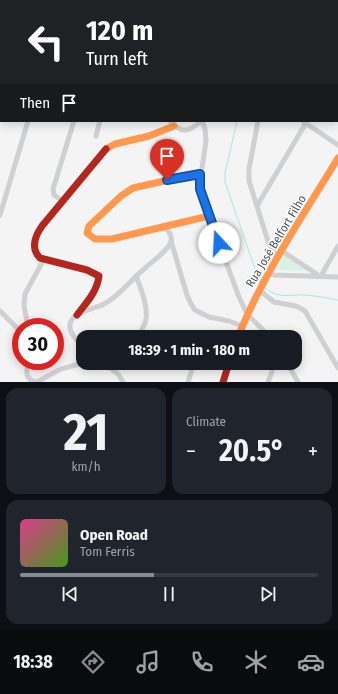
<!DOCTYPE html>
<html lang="en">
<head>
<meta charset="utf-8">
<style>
	:root { --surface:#171b24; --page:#20242c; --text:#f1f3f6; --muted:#9ea1a6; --line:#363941; --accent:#868d94 }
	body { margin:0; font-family:"Fira Sans Condensed",sans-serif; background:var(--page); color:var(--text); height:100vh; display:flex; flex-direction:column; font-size:15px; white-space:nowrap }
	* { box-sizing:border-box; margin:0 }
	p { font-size:13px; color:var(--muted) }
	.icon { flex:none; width:22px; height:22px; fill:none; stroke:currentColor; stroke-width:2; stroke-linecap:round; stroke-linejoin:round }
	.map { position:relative; height:382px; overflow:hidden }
	.sheet { display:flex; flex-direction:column; gap:6px; padding:6px; background:#0d0f14; flex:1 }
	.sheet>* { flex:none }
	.top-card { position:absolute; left:0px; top:0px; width:338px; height:122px; box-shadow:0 2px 10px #0003; background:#202124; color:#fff; overflow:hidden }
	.speed { position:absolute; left:12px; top:318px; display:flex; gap:8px; font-size:20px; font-weight:700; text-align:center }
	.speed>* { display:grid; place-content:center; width:52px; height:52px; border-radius:50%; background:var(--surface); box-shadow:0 2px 10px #0003; line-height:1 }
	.speed .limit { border:6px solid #d22; background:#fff; color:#111 }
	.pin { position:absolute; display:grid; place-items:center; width:34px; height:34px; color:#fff; margin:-41px -17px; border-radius:50% 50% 50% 0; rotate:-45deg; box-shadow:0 0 4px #0007 }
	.pin .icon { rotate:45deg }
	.me { position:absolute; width:44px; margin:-22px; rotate:340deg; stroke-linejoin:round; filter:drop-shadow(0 0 3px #0008) }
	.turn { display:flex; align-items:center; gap:14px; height:84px; padding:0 20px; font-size:18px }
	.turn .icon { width:52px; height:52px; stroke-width:2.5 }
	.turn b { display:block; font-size:28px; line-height:34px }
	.then { display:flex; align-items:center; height:38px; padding:0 20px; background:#0003; gap:8px; font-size:15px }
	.big { font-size:30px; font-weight:700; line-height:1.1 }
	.sheet .card { flex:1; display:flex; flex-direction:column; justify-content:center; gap:6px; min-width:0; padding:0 14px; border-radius:12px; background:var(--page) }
	.sheet .dial { align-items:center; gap:0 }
	.dial b { font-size:52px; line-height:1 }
	.song { display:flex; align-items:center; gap:12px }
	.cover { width:48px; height:48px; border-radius:6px; background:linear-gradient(135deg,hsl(330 70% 55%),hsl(100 70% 35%)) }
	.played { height:4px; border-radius:2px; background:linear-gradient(90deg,var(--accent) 45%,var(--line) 45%) }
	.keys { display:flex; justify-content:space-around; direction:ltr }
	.heat { display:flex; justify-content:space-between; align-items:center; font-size:22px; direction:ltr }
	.sheet .tiles { flex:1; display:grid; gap:6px; grid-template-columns:1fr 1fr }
	.card:last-child { grid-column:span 2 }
	.trip { position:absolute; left:76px; top:330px; width:226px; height:40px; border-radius:12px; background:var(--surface); box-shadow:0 2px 10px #0003; font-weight:700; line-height:40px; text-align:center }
	.dock { display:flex; height:64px; justify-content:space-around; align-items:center; background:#090b0e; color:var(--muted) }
	.dock .icon { width:28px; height:28px }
	.dock .current { color:var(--accent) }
	.dock b { font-size:18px; color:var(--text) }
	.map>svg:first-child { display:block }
	.green { fill:#d9f2e3 }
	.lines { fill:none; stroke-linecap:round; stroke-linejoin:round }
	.stream { stroke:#aee2f0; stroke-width:1 }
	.street { stroke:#ced0d2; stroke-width:5 }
	.slow { stroke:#ff974d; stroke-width:7 }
	.jam { stroke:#b3261e; stroke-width:7 }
	.route-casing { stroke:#114b97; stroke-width:10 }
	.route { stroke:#1a73e8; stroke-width:7 }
	.labels { text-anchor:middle; stroke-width:3; stroke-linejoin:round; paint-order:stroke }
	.street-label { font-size:12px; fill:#4a5661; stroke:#fff }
</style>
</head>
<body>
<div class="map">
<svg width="338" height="382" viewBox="0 0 338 382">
	<rect width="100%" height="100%" fill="#f4f4f4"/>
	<polygon class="green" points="283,254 311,271 275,270"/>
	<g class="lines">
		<g class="stream">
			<polyline points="237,0 237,1"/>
			<polyline points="237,121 225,173 225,182 260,283"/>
			<path d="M264 287C280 300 287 294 306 295 317 296 328 298 338 300"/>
		</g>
		<g class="street">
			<polyline points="148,0 148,1"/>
			<polyline points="208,0 208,1"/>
			<polyline points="256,0 256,1"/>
			<polyline points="301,0 301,1"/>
			<polyline points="17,1 17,0"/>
			<polyline points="62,1 63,0"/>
			<polyline points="110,1 111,0"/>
			<polyline points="164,1 167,0"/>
			<polyline points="310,1 311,0"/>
			<polyline points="337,11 338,11"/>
			<polyline points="337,29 338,30"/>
			<polyline points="0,57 1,54"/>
			<polyline points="337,89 338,90"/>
			<path d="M170 121C182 134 189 132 201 121"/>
			<polyline points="202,121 205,129 206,141 200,182 209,216 239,297 247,314 270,337"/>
			<polyline points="258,121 249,169 249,181 268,241 274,253 278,258"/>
			<polyline points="304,122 338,145"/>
			<polyline points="96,136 100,121"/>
			<polyline points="63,201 54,195 53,189 74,121"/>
			<polyline points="257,206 307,121"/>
			<polyline points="0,215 28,121"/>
			<polyline points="171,241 187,295 191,304 195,310 209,317 229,321 242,326"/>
			<polyline points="282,251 318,275"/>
			<polyline points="268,274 274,275 338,277"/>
			<path d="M136 276C141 289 148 306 146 319 145 326 140 331 138 337"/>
			<polyline points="321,276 338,246"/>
			<polyline points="259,290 274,302 296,306 305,311 338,368"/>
			<polyline points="0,311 21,332"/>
			<polyline points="28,327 24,305 25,294 44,259"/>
			<path d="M83 347C77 341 66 330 71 321 77 311 94 309 104 304 119 296 130 281 143 270 150 263 167 252 171 242 173 235 168 230 163 226"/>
			<path d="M29 361C26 371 24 380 37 382L61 369 83 363"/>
			<polyline points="103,363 118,374 123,382"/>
			<polyline points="218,363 228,365"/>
			<polyline points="287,363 298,382"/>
			<polyline points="188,382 194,363"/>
			<polyline points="268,382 275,363"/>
		</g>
		<g class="slow">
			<polyline points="106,149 115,144 149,136 174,126"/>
			<polyline points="200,173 133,188 121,196 89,226 87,233 95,239 112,239 209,216"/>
			<path d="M238 337C263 274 303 216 338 158"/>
		</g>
		<g class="jam">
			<path d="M77 315C86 303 97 292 99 276L87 270 40 258C30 248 35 236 42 226L106 149"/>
			<polyline points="223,382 229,363"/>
		</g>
	</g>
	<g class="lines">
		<defs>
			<polyline id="route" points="167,180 200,174 200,189 219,243"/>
		</defs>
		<use href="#route" class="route-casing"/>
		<use href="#route" class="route"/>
	</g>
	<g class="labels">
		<g class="street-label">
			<text transform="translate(276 241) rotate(-59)" y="4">Rua José Belfort Filho</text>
		</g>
	</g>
</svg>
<div class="speed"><div class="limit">30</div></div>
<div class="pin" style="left:167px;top:180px;background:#d93025"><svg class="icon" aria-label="arrive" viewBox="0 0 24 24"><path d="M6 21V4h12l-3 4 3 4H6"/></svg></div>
<svg class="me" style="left:219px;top:243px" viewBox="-20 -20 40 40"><circle r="19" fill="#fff"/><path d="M0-13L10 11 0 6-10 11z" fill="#1a73e8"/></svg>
<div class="trip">18:39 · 1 min · 180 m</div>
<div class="top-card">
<div class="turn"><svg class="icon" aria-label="left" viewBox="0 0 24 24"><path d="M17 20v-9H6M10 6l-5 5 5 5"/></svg><div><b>120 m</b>Turn left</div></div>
<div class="then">Then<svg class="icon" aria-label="arrive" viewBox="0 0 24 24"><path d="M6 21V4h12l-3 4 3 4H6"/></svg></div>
</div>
</div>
<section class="sheet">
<div class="tiles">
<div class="card dial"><b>21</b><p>km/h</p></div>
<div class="card"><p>Climate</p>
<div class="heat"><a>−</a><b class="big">20.5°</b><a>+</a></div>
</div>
<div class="card">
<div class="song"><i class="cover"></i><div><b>Open Road</b><p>Tom Ferris</p></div></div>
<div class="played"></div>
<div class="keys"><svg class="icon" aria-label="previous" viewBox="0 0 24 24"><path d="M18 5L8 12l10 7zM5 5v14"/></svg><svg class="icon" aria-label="pause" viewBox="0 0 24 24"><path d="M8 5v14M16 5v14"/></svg><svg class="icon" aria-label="next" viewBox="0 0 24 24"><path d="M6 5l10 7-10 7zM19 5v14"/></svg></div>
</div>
</div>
</section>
<nav class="dock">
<b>18:38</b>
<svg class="icon current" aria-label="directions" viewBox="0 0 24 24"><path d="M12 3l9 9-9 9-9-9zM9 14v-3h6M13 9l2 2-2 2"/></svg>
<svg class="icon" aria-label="music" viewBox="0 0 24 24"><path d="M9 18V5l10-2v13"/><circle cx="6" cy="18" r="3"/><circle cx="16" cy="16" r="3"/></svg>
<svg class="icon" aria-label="phone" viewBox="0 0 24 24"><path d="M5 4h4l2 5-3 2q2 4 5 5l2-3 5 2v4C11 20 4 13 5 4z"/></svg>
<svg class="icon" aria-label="climate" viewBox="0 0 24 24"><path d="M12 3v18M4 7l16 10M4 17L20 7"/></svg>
<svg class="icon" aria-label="car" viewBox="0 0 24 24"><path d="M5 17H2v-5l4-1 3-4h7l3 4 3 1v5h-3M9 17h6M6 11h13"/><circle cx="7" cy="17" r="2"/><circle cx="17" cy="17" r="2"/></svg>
</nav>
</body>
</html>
